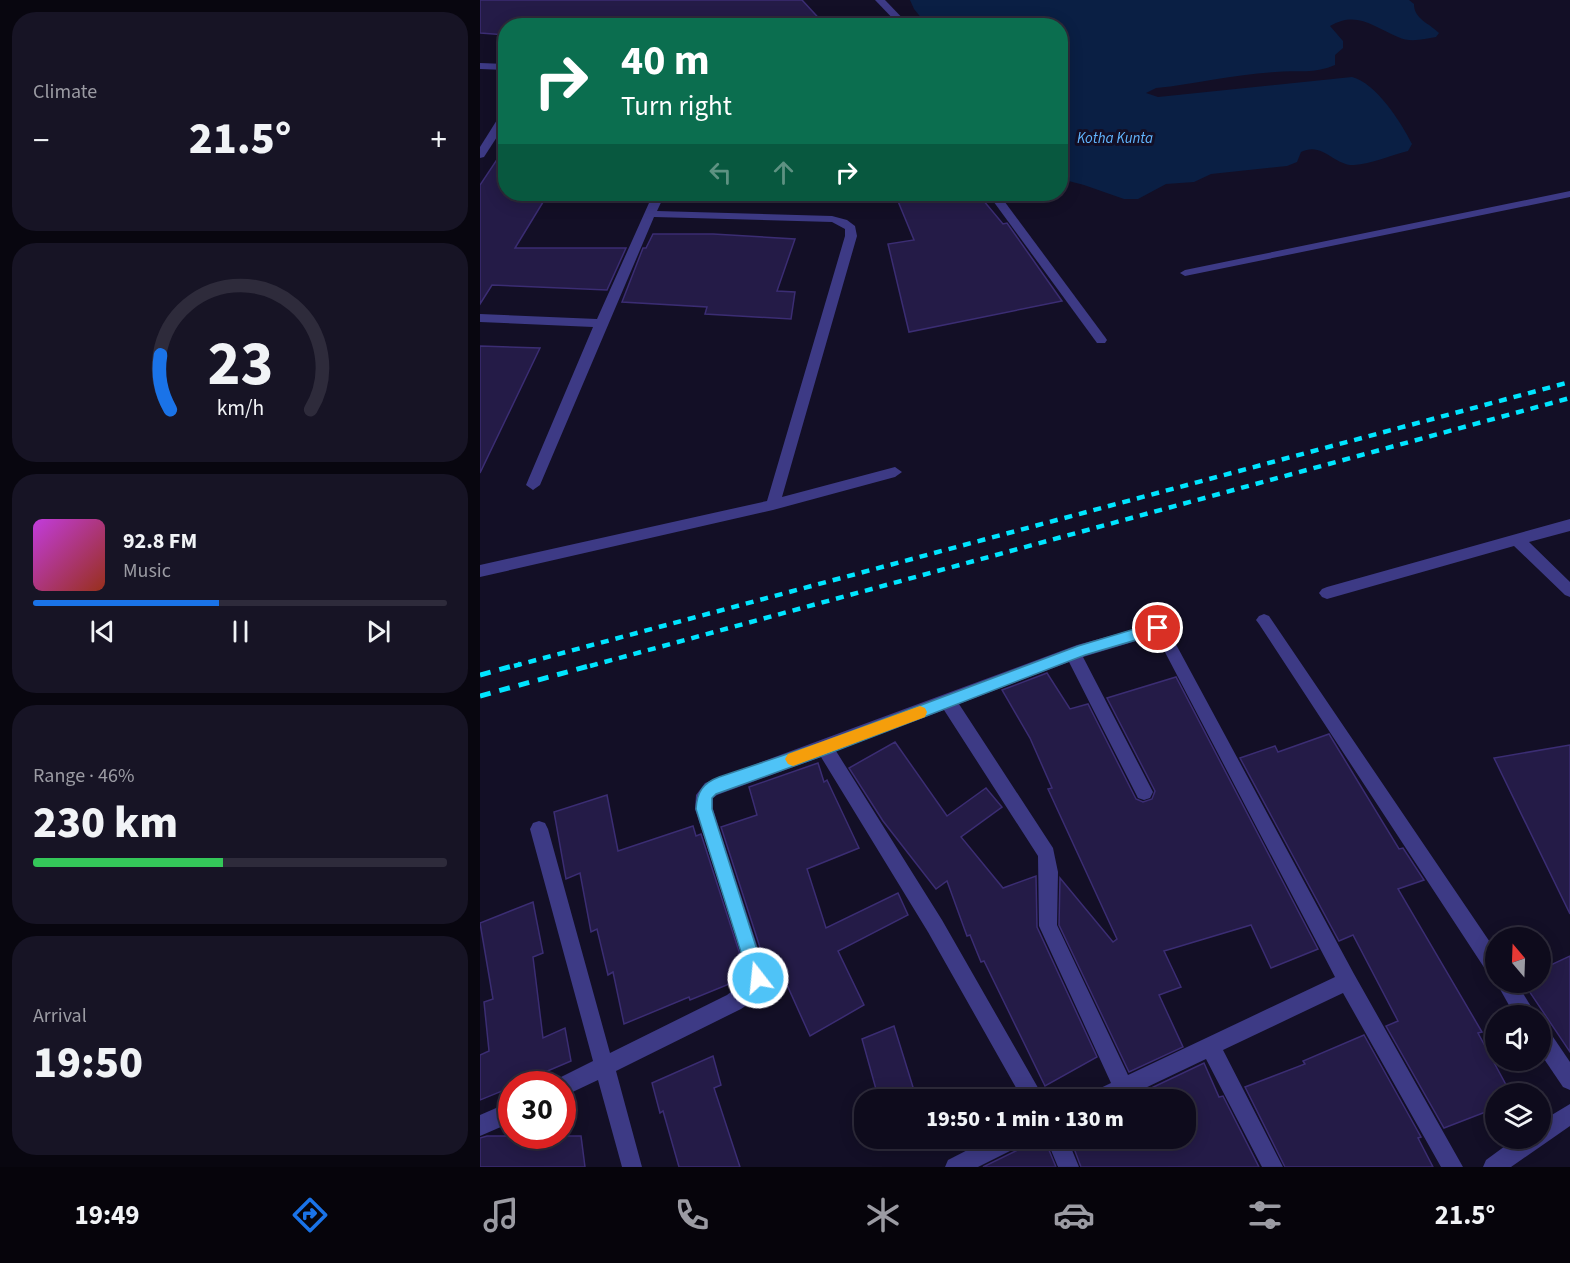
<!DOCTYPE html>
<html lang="en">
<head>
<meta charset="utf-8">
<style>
	:root { --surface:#0e0b1c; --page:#171425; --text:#f1f3f6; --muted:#9b9ba3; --line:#2e2b3b; --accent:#1a73e8 }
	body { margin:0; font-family:"Source Sans 3",sans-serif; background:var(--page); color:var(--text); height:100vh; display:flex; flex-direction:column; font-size:22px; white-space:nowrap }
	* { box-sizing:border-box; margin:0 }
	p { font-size:20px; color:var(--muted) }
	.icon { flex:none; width:33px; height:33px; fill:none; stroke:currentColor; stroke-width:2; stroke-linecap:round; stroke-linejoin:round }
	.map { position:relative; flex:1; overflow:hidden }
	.drawer { display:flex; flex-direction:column; gap:12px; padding:12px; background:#08060f; width:480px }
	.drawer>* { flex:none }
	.hud { position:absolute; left:18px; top:18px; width:570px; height:183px; border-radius:24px; box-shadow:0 3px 15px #0003,0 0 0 2px var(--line); background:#0b6e4f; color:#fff; overflow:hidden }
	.needle { width:39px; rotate:341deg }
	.fabs { position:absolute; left:1005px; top:927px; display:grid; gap:12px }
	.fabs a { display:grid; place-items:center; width:66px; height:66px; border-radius:50%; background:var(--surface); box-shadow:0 3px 15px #0003,0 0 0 2px var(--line); font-size:30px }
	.speed { position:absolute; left:18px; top:1071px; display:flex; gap:12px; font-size:30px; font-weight:700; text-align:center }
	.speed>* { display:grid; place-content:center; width:78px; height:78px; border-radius:50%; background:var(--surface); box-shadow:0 3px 15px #0003,0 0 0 2px var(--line); line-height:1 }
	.speed .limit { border:9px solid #d22; background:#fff; color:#111 }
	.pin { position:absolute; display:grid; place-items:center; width:51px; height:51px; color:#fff; margin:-26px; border:3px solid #fff; border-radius:50%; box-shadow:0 2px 6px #0007 }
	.me { position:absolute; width:66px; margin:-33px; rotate:344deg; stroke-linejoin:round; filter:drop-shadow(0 0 4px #0008) }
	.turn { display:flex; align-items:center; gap:21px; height:126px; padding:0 24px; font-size:27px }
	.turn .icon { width:78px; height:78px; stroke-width:2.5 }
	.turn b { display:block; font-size:42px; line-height:51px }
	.lanes { display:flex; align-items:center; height:57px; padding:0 24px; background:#0003; justify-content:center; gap:30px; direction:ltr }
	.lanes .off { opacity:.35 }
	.big { font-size:45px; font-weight:800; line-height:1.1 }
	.drawer .card { flex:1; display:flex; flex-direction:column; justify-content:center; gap:9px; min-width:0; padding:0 21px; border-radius:24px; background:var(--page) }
	.drawer .dial { align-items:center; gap:0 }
	.dial svg { height:156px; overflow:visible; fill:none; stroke:var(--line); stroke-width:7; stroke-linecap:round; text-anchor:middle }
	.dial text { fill:var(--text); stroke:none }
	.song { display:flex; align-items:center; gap:18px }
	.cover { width:72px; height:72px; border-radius:9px; background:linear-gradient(135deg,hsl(290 70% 55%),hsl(10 70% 35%)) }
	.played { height:6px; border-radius:3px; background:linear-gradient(90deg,var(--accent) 45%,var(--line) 45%) }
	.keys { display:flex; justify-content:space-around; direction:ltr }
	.heat { display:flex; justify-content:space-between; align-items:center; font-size:33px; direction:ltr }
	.charge { height:9px; border-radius:4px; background:linear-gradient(90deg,#34c759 46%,var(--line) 0) }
	.trip { position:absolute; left:374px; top:1089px; width:342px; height:60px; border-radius:24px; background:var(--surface); box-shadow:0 3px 15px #0003,0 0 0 2px var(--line); font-weight:800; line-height:60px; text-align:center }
	.menu { display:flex; height:96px; justify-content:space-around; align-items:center; background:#06040b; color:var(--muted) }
	.menu .icon { width:42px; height:42px }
	.menu .current { color:var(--accent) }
	.menu b { font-size:27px; color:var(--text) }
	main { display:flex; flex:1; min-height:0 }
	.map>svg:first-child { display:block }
	.water { fill:#0a1f44 }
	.building { fill:#241b47; stroke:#3b2d73; stroke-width:1.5 }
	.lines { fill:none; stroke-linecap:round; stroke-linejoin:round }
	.service { fill:#3d3a85; fill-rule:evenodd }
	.minor { fill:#3d3a85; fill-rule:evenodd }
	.rail-far1 { stroke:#00e5ff; stroke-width:4.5; stroke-dasharray:8 7; stroke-linecap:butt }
	.rail { stroke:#00e5ff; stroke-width:5; stroke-dasharray:11 9; stroke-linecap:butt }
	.route { fill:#4fc3f7; stroke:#337fa1; stroke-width:1.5 }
	.slow { fill:#f59e0b }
	.labels { text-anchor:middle; stroke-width:6; stroke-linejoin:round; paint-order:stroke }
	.far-water-label { font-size:15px; font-style:italic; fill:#62b6ff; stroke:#130f26 }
</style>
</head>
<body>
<main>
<section class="drawer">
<div class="card"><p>Climate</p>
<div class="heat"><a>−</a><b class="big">21.5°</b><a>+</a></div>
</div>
<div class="card dial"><svg viewBox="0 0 100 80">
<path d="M14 69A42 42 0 1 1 86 69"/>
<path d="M14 69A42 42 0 0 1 9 41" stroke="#1a73e8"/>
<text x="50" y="56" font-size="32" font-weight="700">23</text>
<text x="50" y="72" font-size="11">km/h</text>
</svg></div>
<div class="card">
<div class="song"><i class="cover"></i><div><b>92.8 FM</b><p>Music</p></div></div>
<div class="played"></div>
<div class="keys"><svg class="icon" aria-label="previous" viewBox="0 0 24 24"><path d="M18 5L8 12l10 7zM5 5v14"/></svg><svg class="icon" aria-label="pause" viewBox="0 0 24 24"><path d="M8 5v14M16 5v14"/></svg><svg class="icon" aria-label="next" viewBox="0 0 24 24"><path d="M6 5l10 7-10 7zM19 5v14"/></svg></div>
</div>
<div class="card"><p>Range · 46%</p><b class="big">230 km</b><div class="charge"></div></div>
<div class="card"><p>Arrival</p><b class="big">19:50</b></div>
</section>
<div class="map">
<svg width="1090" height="1167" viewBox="0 0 1090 1167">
	<rect width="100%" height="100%" fill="#130f26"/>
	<path class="water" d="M430 0H929L934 4C934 19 949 23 959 33L956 37C944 39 930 43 918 37 894 27 877 10 850 26L863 41V48L855 55V65C836 74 816 70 795 72 756 74 715 84 676 88L666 93 678 97 872 77C896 83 921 122 932 144L928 151C911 155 891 164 874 165 854 166 843 141 821 152L817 162 807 166 731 174 714 182 686 184 658 199H644L604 185 581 179 580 26 447 25 434 9Z"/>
	<g class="building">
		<polygon points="0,0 322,0 346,26 26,26 26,35 0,33"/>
		<polygon points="26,146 26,194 68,194 35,248 146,248 127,290 12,285 0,304 0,185"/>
		<polygon points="415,194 498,194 523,224 527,223 582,301 429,332 408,244 434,240"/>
		<polygon points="173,234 233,234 315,239 297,291 315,292 311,319 225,314 227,307 142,302 163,248 166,248"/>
		<polygon points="0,346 60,348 0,473"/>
		<polygon points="567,673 590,709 608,704 656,799 663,802 672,799 675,791 627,698 696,677 838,949 791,968 771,925 684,951 701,987 679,995 703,1047 649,1072 579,925 580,878 633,942 637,939 568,789 572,788 550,738 522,690"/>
		<polygon points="849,734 919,849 923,848 944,880 918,889 1002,1032 998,1033 1031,1094 1016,1094 1016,1108 964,1128 906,1026 918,1021 873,935 859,941 760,758 795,746 798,752"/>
		<polygon points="415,742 467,816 506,788 522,807 481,837 523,888 556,876 557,927 617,1057 565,1086 504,961 501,962 490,935 487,936 467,881 456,889 403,821 369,768"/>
		<polygon points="1090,745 1090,914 1014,758"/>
		<polygon points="338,763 344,782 347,780 379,848 327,869 346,928 418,893 428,915 358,951 384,1005 330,1036 298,965 287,969 241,827 277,815 269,787"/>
		<polygon points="127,795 138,851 213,826 216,836 221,834 265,970 264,978 210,1000 209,997 144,1024 133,972 128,975 117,929 111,932 100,873 86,879 74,812"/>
		<polygon points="53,902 63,953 53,957 63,1038 85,1028 91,1061 37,1084 32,1084 32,1087 0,1100 0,1055 9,1051 4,1002 13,999 0,923"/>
		<polygon points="1090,956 1090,1052 1043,982 1060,982 1060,970"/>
		<polygon points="414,1026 437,1100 399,1100 382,1039"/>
		<polygon points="884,1035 941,1137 938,1138 953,1167 805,1167 765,1087 825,1064 823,1061"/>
		<polygon points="233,1056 241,1085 234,1088 260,1167 199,1167 183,1111 180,1113 172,1083"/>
		<polygon points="724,1063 739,1097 743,1096 779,1167 601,1167 590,1138 705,1138 705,1100 646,1100"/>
		<polygon points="7,1136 101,1136 105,1167 0,1167 0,1138"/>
		<polygon points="562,1138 564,1138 576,1167 503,1167"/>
	</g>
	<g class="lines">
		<polygon class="service" points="1090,191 1090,197 705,276 700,273 705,270"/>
		<g class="minor">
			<polygon points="395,0 405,0 430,26 420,26"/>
			<polygon points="0,63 26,64 26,70 0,69"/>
			<polygon points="26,111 26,123 4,157 0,158 0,147 22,112"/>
			<polygon points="173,194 185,194 177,211 352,216 367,220 375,226 377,236 302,497 415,467 422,472 415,477 293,510 0,577 0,565 287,501 365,236 365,229 352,222 174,217 60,485 53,490 46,485 113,327 0,322 0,314 117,319"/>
			<polygon points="508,194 519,194 625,337 627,340 625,343 617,343"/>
			<polygon points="1090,519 1090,531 1049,542 1090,582 1090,597 1085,595 1034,546 847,599 842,597 839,593 842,589 847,587"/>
			<polygon points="784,614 789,616 1016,951 1016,977 1009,975 779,624 776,620 779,616"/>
			<path d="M680 622 685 624 874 974 983 1167H961L863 993 743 1050 803 1167H782L726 1059 640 1100H607L610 1093 631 1083 559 926 558 856 464 710 356 751 462 920 565 1100H543L448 932 341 757 237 795 233 798V809L285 970C287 989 276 999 261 1009L136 1071 162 1167H142L118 1080 82 1097V1084H73L75 1080 113 1061 50 829 53 823 59 821 65 823 68 829 130 1053 247 995 266 980 267 970 215 809 216 795 225 783 597 645ZM676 635 855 977 648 1075 577 925 578 872 573 848 479 704 589 662 658 798 664 800 670 798 673 792 603 657Z"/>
			<polygon points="1016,982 1036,982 1057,1016 1035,1016"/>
			<polygon points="1060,1025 1067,1028 1090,1062 1090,1090 1083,1087 1060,1053"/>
			<polygon points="32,1101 32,1122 0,1136 0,1115"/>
			<polygon points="1090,1104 1090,1126 1031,1167 1003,1167 1006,1160 1036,1138 1060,1138 1060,1122"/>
			<polygon points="511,1138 545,1138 542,1145 498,1167 465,1167 468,1160"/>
			<polygon points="566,1138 587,1138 599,1167 578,1167"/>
		</g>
		<g class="rail-far1">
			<polyline points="34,666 1090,382"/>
			<polyline points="110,666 1090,398"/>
		</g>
		<g class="rail">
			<polyline points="0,675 40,664"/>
			<polyline points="0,696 116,664"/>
		</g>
	</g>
	<path class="route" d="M678 622 683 624 685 628 683 632 605 655 350 753 236 794 232 798V809L286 978 284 984 278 987 271 984 216 809C217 792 223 783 239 777L343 742 598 646Z"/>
	<polygon class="slow" points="440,706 445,708 447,712 445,717 313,766 308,764 305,759 308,754"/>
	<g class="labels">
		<g class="far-water-label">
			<text x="635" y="143">Kotha Kunta</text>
		</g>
	</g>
</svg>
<div class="fabs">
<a><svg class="needle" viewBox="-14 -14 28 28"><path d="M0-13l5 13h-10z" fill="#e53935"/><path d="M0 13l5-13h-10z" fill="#9b9ba3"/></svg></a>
<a><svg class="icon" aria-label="sound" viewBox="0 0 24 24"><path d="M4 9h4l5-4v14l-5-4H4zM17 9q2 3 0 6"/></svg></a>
<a><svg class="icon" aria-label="layers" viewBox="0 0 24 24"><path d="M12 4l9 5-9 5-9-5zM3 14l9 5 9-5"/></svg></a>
</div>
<div class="speed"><div class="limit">30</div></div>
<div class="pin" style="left:678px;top:628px;background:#d93025"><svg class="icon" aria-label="arrive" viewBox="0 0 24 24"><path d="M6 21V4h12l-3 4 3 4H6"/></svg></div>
<svg class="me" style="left:278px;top:978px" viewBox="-20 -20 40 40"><circle r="17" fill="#4fc3f7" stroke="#fff" stroke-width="3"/><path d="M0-11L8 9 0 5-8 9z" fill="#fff"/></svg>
<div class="trip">19:50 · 1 min · 130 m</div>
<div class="hud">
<div class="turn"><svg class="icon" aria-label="right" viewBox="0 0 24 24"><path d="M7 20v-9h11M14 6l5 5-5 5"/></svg><div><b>40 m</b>Turn right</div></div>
<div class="lanes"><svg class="icon off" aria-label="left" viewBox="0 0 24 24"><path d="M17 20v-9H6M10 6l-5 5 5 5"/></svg><svg class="icon off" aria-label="ahead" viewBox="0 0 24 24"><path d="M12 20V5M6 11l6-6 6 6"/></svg><svg class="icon" aria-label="right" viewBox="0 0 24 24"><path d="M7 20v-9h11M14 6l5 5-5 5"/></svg></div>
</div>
</div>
</main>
<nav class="menu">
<b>19:49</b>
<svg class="icon current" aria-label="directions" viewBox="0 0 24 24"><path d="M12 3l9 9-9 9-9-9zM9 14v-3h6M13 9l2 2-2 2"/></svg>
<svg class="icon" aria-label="music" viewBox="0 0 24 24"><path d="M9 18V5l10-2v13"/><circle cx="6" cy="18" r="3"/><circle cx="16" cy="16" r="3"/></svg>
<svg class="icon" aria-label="phone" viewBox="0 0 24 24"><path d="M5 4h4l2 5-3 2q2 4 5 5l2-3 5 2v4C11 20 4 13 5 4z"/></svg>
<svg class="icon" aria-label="climate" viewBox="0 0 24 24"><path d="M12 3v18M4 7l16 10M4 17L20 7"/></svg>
<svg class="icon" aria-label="car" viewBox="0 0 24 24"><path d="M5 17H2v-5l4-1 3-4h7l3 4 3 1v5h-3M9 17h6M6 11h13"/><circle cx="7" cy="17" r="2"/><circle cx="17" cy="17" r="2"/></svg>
<svg class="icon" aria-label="filters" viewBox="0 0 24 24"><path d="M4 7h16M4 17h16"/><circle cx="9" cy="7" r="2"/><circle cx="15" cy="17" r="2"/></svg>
<b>21.5°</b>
</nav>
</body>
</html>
